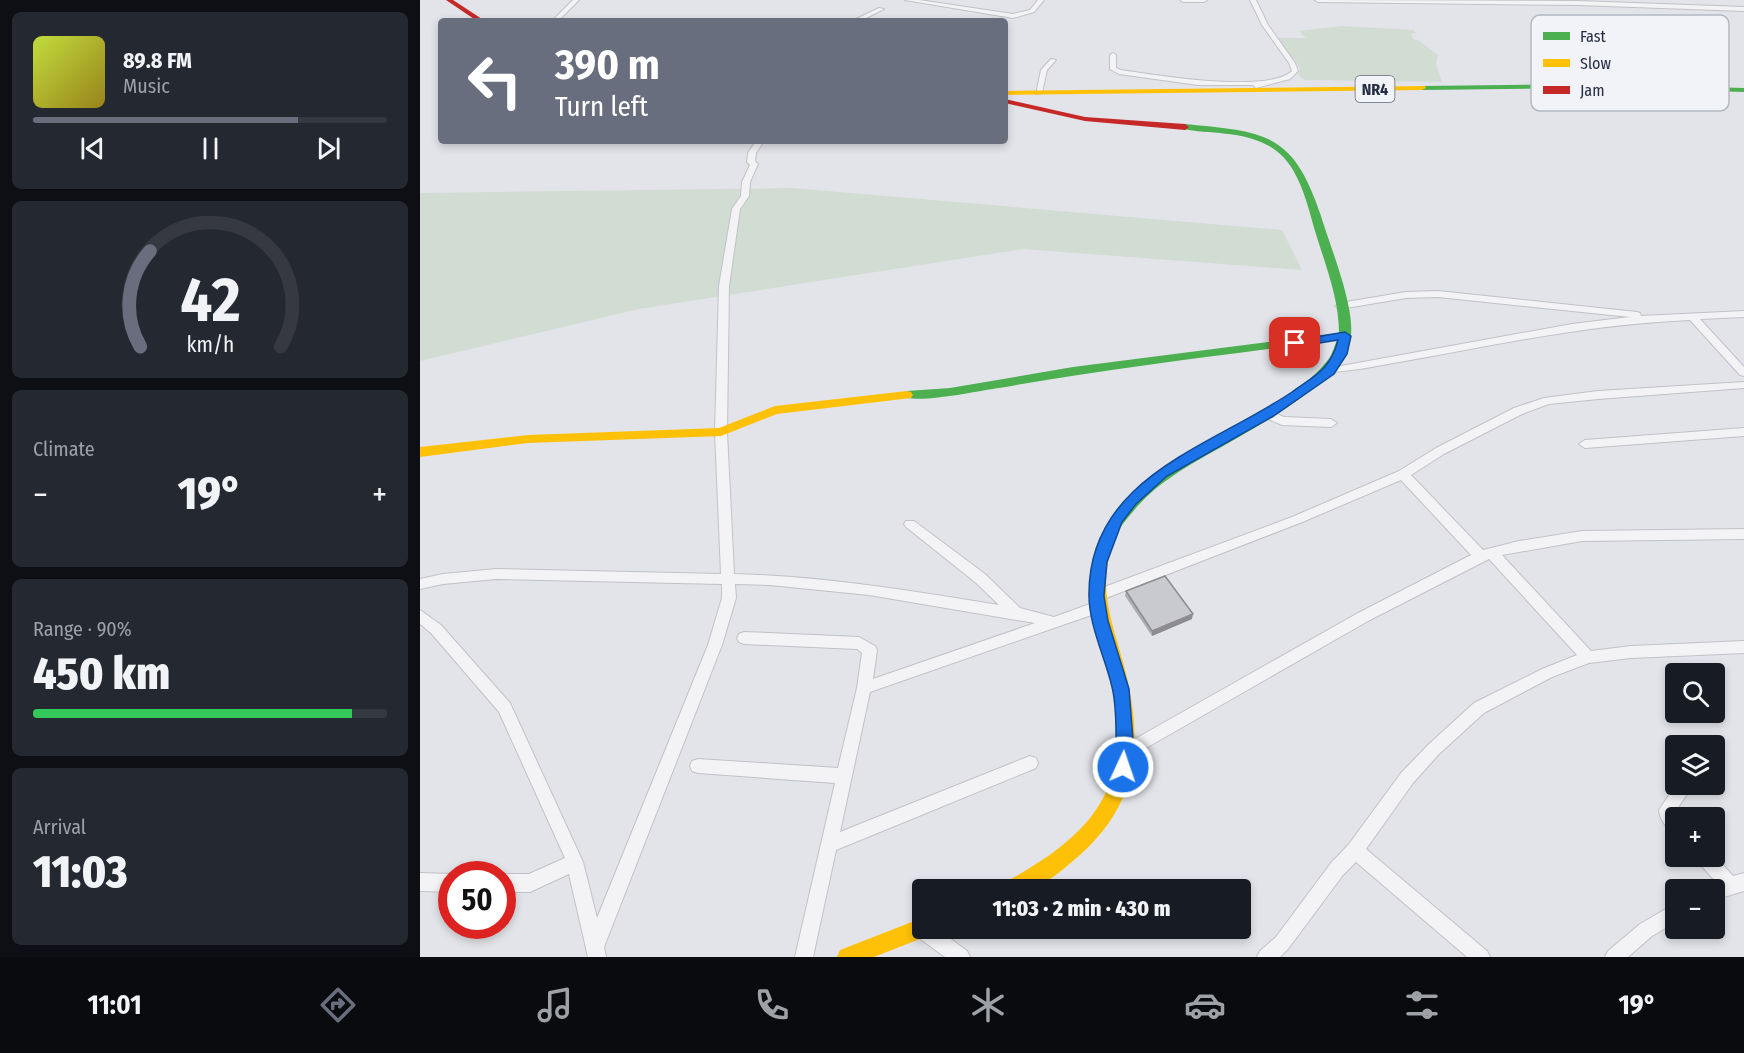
<!DOCTYPE html>
<html lang="en">
<head>
<meta charset="utf-8">
<style>
	:root { --surface:#171b24; --page:#242831; --text:#f1f3f6; --muted:#9ea1a6; --line:#363941; --accent:#696e7e }
	body { margin:0; font-family:"Fira Sans Condensed",sans-serif; background:var(--page); color:var(--text); height:100vh; display:flex; flex-direction:column; font-size:22px; white-space:nowrap }
	* { box-sizing:border-box; margin:0 }
	p { font-size:20px; color:var(--muted) }
	.icon { flex:none; width:33px; height:33px; fill:none; stroke:currentColor; stroke-width:2; stroke-linecap:round; stroke-linejoin:round }
	.map { position:relative; flex:1; overflow:hidden }
	.side { display:flex; flex-direction:column; gap:12px; padding:12px; background:#0d0f14; width:420px }
	.side>* { flex:none }
	.guide { position:absolute; left:18px; top:18px; width:570px; height:126px; border-radius:6px; box-shadow:0 3px 9px #0003; background:#696e7e; color:#fff; overflow:hidden }
	.buttons { position:absolute; left:1245px; top:663px; display:grid; gap:12px }
	.buttons a { display:grid; place-items:center; width:60px; height:60px; border-radius:6px; background:var(--surface); box-shadow:0 3px 9px #0003; font-size:30px }
	.speed { position:absolute; left:18px; top:861px; display:flex; gap:12px; font-size:30px; font-weight:700; text-align:center }
	.speed>* { display:grid; place-content:center; width:78px; height:78px; border-radius:50%; background:var(--surface); box-shadow:0 3px 9px #0003; line-height:1 }
	.speed .limit { border:9px solid #d22; background:#fff; color:#111 }
	.pin { position:absolute; display:grid; place-items:center; width:51px; height:51px; color:#fff; margin:-26px; border-radius:12px; box-shadow:0 3px 9px #0006 }
	.me { position:absolute; width:66px; margin:-33px; rotate:3deg; stroke-linejoin:round; filter:drop-shadow(0 0 4px #0008) }
	.turn { display:flex; align-items:center; gap:21px; height:126px; padding:0 18px; font-size:27px }
	.turn .icon { width:78px; height:78px; stroke-width:2.5 }
	.turn b { display:block; font-size:42px; line-height:51px }
	.big { font-size:45px; font-weight:800; line-height:1.1 }
	.side .card { flex:1; display:flex; flex-direction:column; justify-content:center; gap:9px; min-width:0; padding:0 21px; border-radius:9px; background:var(--page) }
	.side .dial { align-items:center; gap:0 }
	.dial svg { height:156px; overflow:visible; fill:none; stroke:var(--line); stroke-width:7; stroke-linecap:round; text-anchor:middle }
	.dial text { fill:var(--text); stroke:none }
	.song { display:flex; align-items:center; gap:18px }
	.cover { width:72px; height:72px; border-radius:9px; background:linear-gradient(135deg,hsl(70 70% 55%),hsl(50 70% 35%)) }
	.played { height:6px; border-radius:3px; background:linear-gradient(90deg,var(--accent) 75%,var(--line) 75%) }
	.keys { display:flex; justify-content:space-around; direction:ltr }
	.heat { display:flex; justify-content:space-between; align-items:center; font-size:33px; direction:ltr }
	.charge { height:9px; border-radius:4px; background:linear-gradient(90deg,#34c759 90%,var(--line) 0) }
	.trip { position:absolute; left:492px; top:879px; width:339px; height:60px; border-radius:6px; background:var(--surface); box-shadow:0 3px 9px #0003; font-weight:800; line-height:60px; text-align:center }
	.tab-bar { display:flex; height:96px; justify-content:space-around; align-items:center; background:#090b0e; color:var(--muted) }
	.tab-bar .icon { width:42px; height:42px }
	.tab-bar .current { color:var(--accent) }
	.tab-bar b { font-size:27px; color:var(--text) }
	main { display:flex; flex:1; min-height:0 }
	.map>svg:first-child { display:block }
	.green { fill:#d1dcd3 }
	.lines { fill:none; stroke-linecap:round; stroke-linejoin:round }
	.street-casing { stroke:#c1c2c7; stroke-width:2 }
	.street { fill:#f3f3f5; fill-rule:evenodd }
	.fast { fill:#4caf50; fill-rule:evenodd }
	.slow { fill:#ffc107; fill-rule:evenodd }
	.jam { fill:#c62828; fill-rule:evenodd }
	.wall { fill:#adaeb2 }
	.shaded-wall { fill:#8d8d91 }
	.building { fill:#c9cacf; stroke:#8d8d91; stroke-width:1.5 }
	.route { fill:#1a73e8; stroke:#114b97; stroke-width:1.5 }
	.labels { text-anchor:middle; stroke-width:6; stroke-linejoin:round; paint-order:stroke }
	.shield { fill:#f1f3f8; stroke:#64697a; stroke-width:1.5 }
	.shield-label { font-size:16px; font-weight:bold; fill:#272e44 }
	.key { fill:#f1f3f8; stroke:#b4b8c2; stroke-width:1.5 }
	.key-label { font-size:16px; fill:#272e44 }
</style>
</head>
<body>
<main>
<section class="side">
<div class="card">
<div class="song"><i class="cover"></i><div><b>89.8 FM</b><p>Music</p></div></div>
<div class="played"></div>
<div class="keys"><svg class="icon" aria-label="previous" viewBox="0 0 24 24"><path d="M18 5L8 12l10 7zM5 5v14"/></svg><svg class="icon" aria-label="pause" viewBox="0 0 24 24"><path d="M8 5v14M16 5v14"/></svg><svg class="icon" aria-label="next" viewBox="0 0 24 24"><path d="M6 5l10 7-10 7zM19 5v14"/></svg></div>
</div>
<div class="card dial"><svg viewBox="0 0 100 80">
<path d="M14 69A42 42 0 1 1 86 69"/>
<path d="M14 69A42 42 0 0 1 19 20" stroke="#696e7e"/>
<text x="50" y="56" font-size="32" font-weight="700">42</text>
<text x="50" y="72" font-size="11">km/h</text>
</svg></div>
<div class="card"><p>Climate</p>
<div class="heat"><a>−</a><b class="big">19°</b><a>+</a></div>
</div>
<div class="card"><p>Range · 90%</p><b class="big">450 km</b><div class="charge"></div></div>
<div class="card"><p>Arrival</p><b class="big">11:03</b></div>
</section>
<div class="map">
<svg width="1324" height="957" viewBox="0 0 1324 957">
	<rect width="100%" height="100%" fill="#e3e4e9"/>
	<g class="green">
		<polygon points="922,26 994,30 996,33 991,34 993,39 998,40 1018,55 1016,64 1022,82 885,80 878,75 880,69 875,60 854,38 886,38 879,31"/>
		<polygon points="372,188 862,230 882,270 603,249 219,309 0,361 0,193"/>
	</g>
	<g class="lines">
		<defs>
			<g id="street">
				<polygon points="153,0 159,0 138,21 132,21"/>
				<polygon points="485,0 499,0 593,14 610,10 618,0 624,0 614,12 593,18"/>
				<polygon points="760,0 787,0 784,2 763,2"/>
				<path d="M830 0H836L848 25 875 63 878 71 870 79 836 88 833 85H778L699 74 690 69V55L693 53 696 55V68L701 70C735 75 847 94 872 71L869 63 842 25Z"/>
				<polygon points="895,0 1158,1 1324,7 1324,11 1158,5 898,2"/>
				<polygon points="459,8 464,9 440,21 432,21"/>
				<polygon points="631,59 636,60 627,70 622,93 616,94 621,70"/>
				<path d="M336 141H344L336 153 335 161 338 164 330 182 329 196 320 209 309 286 307 432 314 574C403 576 491 591 579 605L555 582 486 527 484 524 486 521H494L565 574 600 608 634 617 678 601 683 603 685 607 683 611 450 692 420 832 610 756 616 758 618 763 616 768 416 850 393 957H375L415 783 278 773 272 771 270 766 272 761 278 759 418 768 437 688 442 653 437 649 324 644 319 642 317 638 319 634 324 632 439 637 455 646 457 650 453 679 615 623 449 595 350 585 315 584 316 598 302 645 184 947 186 957H168L149 874 110 892H82V874H109L145 858 79 712 11 633 0 624V610L21 625 90 703 163 862 177 918 288 645 302 598V584L76 579 23 584 0 589V579L23 574 76 569 301 574 295 432 299 286 312 209 321 196 322 182 330 165 327 162 328 153Z"/>
				<path d="M1018 291 1217 312 1220 313 1221 316 1324 311V317L1280 319 1324 367V376L1320 375 1270 320C1156 325 1052 350 940 369L906 373 905 371 906 369 910 368 1152 324 1210 317 1018 297 986 298 920 309 915 306 920 303 986 292Z"/>
				<polygon points="1324,382 1324,388 1178,399 1129,404 1102,414 1024,454 991,475 1063,550 1099,541 1162,531 1324,529 1324,539 1162,541 1082,555 1171,651 1211,646 1324,641 1324,653 1211,658 1169,663 1132,677 1064,713 1019,754 993,783 946,849 1067,951 1070,957 1047,957 936,862 923,875 868,949 860,957 837,957 840,951 856,937 911,863 929,844 981,773 1009,744 1054,703 1122,669 1157,655 1069,559 948,621 705,760 699,758 697,753 699,748 938,613 1051,555 981,480 880,523 681,600 676,601 671,600 669,596 671,592 872,517 979,471 1016,448 1094,408 1124,398 1178,391"/>
				<polygon points="848,410 864,417 911,419 917,423 911,427 862,425 844,417 842,414"/>
				<polygon points="1324,428 1324,436 1165,448 1159,444 1165,440"/>
				<path d="M1264 784 1267 786 1269 791 1255 812 1260 818H1256V833C1246 829 1240 820 1239 810L1255 786Z"/>
				<polygon points="1294,855 1313,876 1324,873 1324,891 1294,900 1294,890 1286,890 1288,886 1296,882 1278,862 1276,856"/>
				<polygon points="0,873 32,874 32,892 0,891"/>
				<polygon points="1256,903 1256,922 1232,936 1208,957 1185,957 1188,951 1220,924"/>
				<polygon points="501,920 502,928 516,928 547,951 550,957 525,957 495,935 492,929 495,923"/>
			</g>
		</defs>
		<use href="#street" class="street-casing"/>
		<use href="#street" class="street"/>
		<g class="fast">
			<polygon points="1179,84 1324,88 1324,92 1179,88 1002,90 998,88 1002,86"/>
			<path d="M765 124C846 132 873 132 901 216 910 246 934 304 931 334 923 393 795 445 750 478 729 492 714 509 699 529H689L687 525C733 444 850 431 907 361 912 356 914 347 917 340 804 355 691 368 579 388 562 390 491 406 481 395L487 391 530 388 653 367 919 333C919 298 905 264 895 231 889 210 884 189 873 170 867 160 858 150 847 145 821 131 790 134 762 129V125Z"/>
		</g>
		<g class="slow">
			<polygon points="1005,86 1006,88 1002,90 585,95 585,91"/>
			<polygon points="487,391 491,392 493,395 491,398 357,414 301,436 108,443 0,457 0,447 108,435 299,428 355,406"/>
			<path d="M694 520 699 521 701 525C693 543 686 561 686 582 686 609 696 636 703 662 723 736 722 799 661 854 647 866 630 882 613 888 605 892 591 890 581 890L584 883C692 824 716 773 685 654 671 605 663 568 689 521Z"/>
			<polygon points="502,918 502,928 513,928 510,935 454,957 417,957 420,950"/>
		</g>
		<g class="jam">
			<polygon points="26,0 33,0 65,21 57,21"/>
			<polygon points="585,99 665,117 765,124 769,127 765,130 665,121 585,103"/>
		</g>
	</g>
	<polygon class="wall" points="706,591 772,619 732,636 705,596"/>
	<polygon class="shaded-wall" points="773,614 772,619 732,636 732,631"/>
	<polygon class="building" points="745,576 773,614 732,631 706,591"/>
	<path class="route" d="M925 332 931 336 927 354 914 374 852 417 747 476 716 504 702 522 687 562 684 596 688 621 709 689 714 753 709 773 703 775 697 773C693 765 697 759 696 751 696 731 697 707 692 687 685 657 669 626 669 595 668 477 791 447 872 392 894 376 911 369 918 340L875 347 871 346V341Z"/>
	<g class="labels">
		<rect class="shield" x="935.5" y="76" width="39" height="26" rx="4.5"/>
		<g class="shield-label">
			<text x="955" y="95">NR4</text>
		</g>
	</g>
	<rect x="1111" y="15" width="198" height="96" rx="9" class="key"/>
	<rect x="1123" y="32" width="27" height="8" fill="#4caf50"/>
	<rect x="1123" y="59" width="27" height="8" fill="#ffc107"/>
	<rect x="1123" y="86" width="27" height="8" fill="#c62828"/>
	<g class="key-label">
		<text x="1160" y="42">Fast</text>
		<text x="1160" y="69">Slow</text>
		<text x="1160" y="96">Jam</text>
	</g>
</svg>
<div class="buttons">
<a><svg class="icon" aria-label="search" viewBox="0 0 24 24"><circle cx="10" cy="10" r="6"/><path d="M15 15l6 6"/></svg></a>
<a><svg class="icon" aria-label="layers" viewBox="0 0 24 24"><path d="M12 4l9 5-9 5-9-5zM3 14l9 5 9-5"/></svg></a>
<a>+</a>
<a>−</a>
</div>
<div class="speed"><div class="limit">50</div></div>
<div class="pin" style="left:875px;top:343px;background:#d93025"><svg class="icon" aria-label="arrive" viewBox="0 0 24 24"><path d="M6 21V4h12l-3 4 3 4H6"/></svg></div>
<svg class="me" style="left:703px;top:767px" viewBox="-20 -20 40 40"><circle r="17" fill="#1a73e8" stroke="#fff" stroke-width="3"/><path d="M0-11L8 9 0 5-8 9z" fill="#fff"/></svg>
<div class="trip">11:03 · 2 min · 430 m</div>
<div class="guide">
<div class="turn"><svg class="icon" aria-label="left" viewBox="0 0 24 24"><path d="M17 20v-9H6M10 6l-5 5 5 5"/></svg><div><b>390 m</b>Turn left</div></div>
</div>
</div>
</main>
<nav class="tab-bar">
<b>11:01</b>
<svg class="icon current" aria-label="directions" viewBox="0 0 24 24"><path d="M12 3l9 9-9 9-9-9zM9 14v-3h6M13 9l2 2-2 2"/></svg>
<svg class="icon" aria-label="music" viewBox="0 0 24 24"><path d="M9 18V5l10-2v13"/><circle cx="6" cy="18" r="3"/><circle cx="16" cy="16" r="3"/></svg>
<svg class="icon" aria-label="phone" viewBox="0 0 24 24"><path d="M5 4h4l2 5-3 2q2 4 5 5l2-3 5 2v4C11 20 4 13 5 4z"/></svg>
<svg class="icon" aria-label="climate" viewBox="0 0 24 24"><path d="M12 3v18M4 7l16 10M4 17L20 7"/></svg>
<svg class="icon" aria-label="car" viewBox="0 0 24 24"><path d="M5 17H2v-5l4-1 3-4h7l3 4 3 1v5h-3M9 17h6M6 11h13"/><circle cx="7" cy="17" r="2"/><circle cx="17" cy="17" r="2"/></svg>
<svg class="icon" aria-label="filters" viewBox="0 0 24 24"><path d="M4 7h16M4 17h16"/><circle cx="9" cy="7" r="2"/><circle cx="15" cy="17" r="2"/></svg>
<b>19°</b>
</nav>
</body>
</html>
